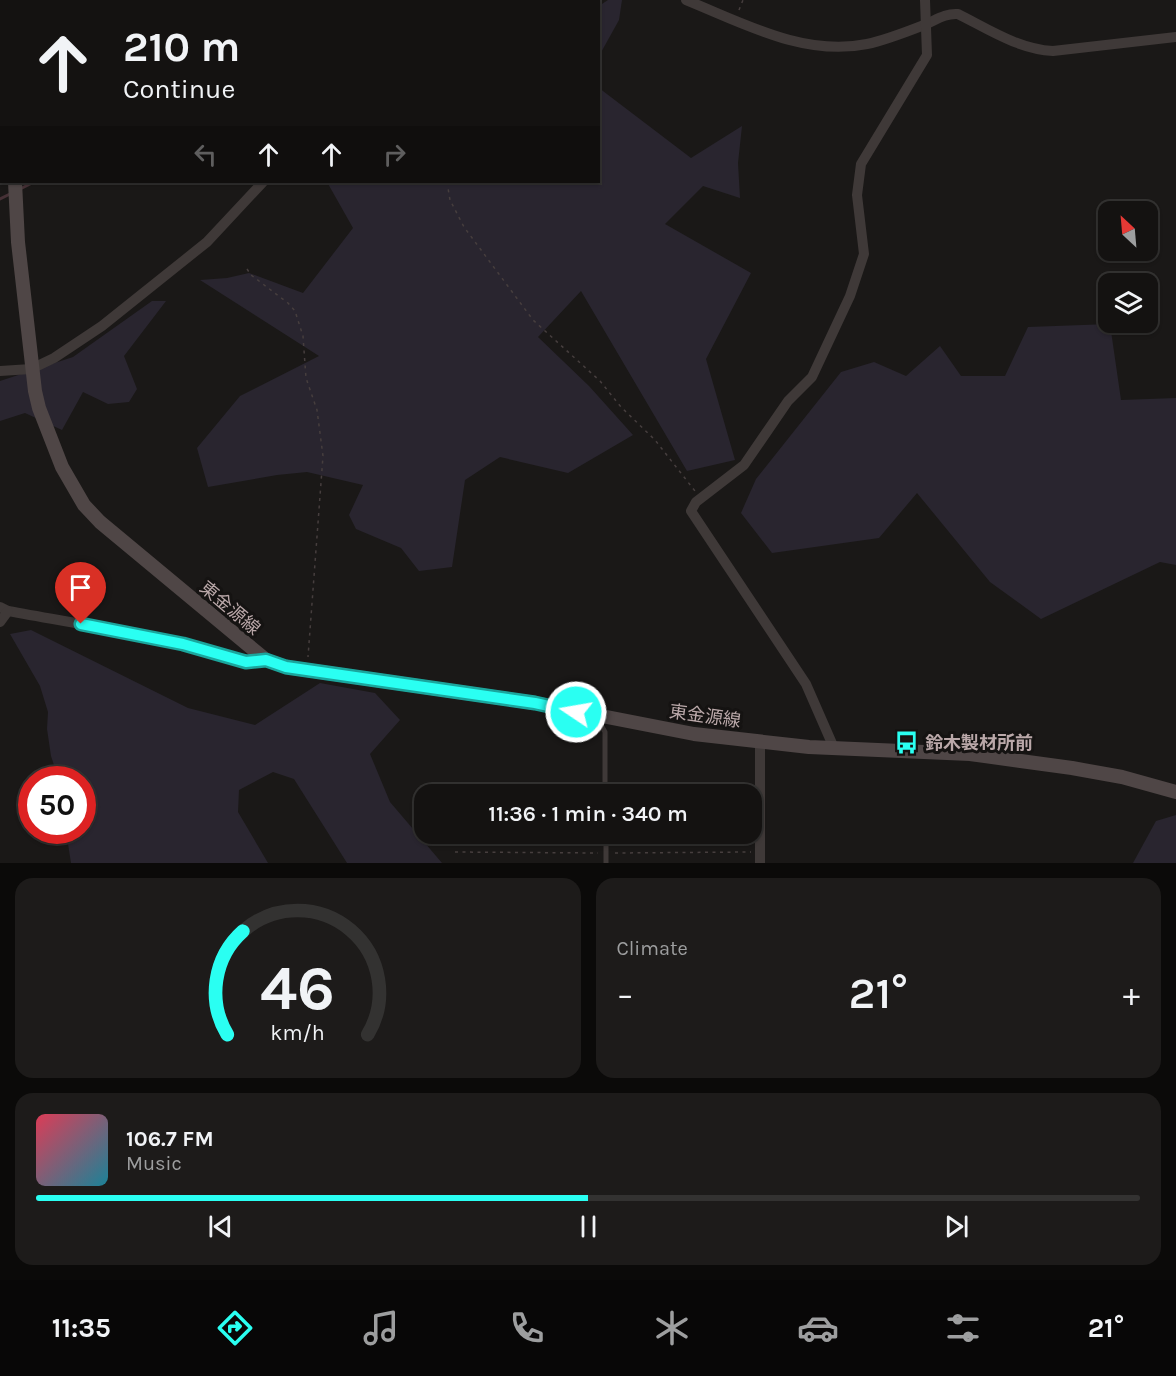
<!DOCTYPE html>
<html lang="en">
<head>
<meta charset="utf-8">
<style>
	:root { --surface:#141211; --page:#1d1b1a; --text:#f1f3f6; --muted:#9d9e9f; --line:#333231; --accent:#2afff2 }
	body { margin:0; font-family:Karla,"Noto Sans JP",sans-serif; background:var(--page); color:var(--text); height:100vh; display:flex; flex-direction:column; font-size:22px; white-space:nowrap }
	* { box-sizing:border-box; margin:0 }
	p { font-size:20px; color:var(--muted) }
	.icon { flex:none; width:33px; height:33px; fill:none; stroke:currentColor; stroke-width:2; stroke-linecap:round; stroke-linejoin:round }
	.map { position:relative; height:863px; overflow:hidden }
	.drawer { display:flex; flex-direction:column; gap:15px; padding:15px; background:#0b0a09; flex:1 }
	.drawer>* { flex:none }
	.banner { position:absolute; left:0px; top:0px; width:600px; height:183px; box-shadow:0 2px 4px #0004,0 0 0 2px var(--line); background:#141211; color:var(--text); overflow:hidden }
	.needle { width:39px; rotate:334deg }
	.fabs { position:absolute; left:1098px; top:201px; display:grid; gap:12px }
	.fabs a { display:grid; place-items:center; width:60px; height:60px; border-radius:12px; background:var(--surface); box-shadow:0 2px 4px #0004,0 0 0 2px var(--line); font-size:30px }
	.speed { position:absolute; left:18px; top:766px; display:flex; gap:12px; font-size:30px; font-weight:700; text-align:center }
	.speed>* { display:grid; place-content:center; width:78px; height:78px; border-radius:50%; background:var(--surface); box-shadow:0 2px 4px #0004,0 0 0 2px var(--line); line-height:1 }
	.speed .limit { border:9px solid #d22; background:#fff; color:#111 }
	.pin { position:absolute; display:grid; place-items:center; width:51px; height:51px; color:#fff; margin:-62px -26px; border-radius:50% 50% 50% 0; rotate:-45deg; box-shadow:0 0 6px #0007 }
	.pin .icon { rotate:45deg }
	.me { position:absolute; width:66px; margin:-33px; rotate:282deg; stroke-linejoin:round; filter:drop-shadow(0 0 4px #0008) }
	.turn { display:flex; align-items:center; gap:21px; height:126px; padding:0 24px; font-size:27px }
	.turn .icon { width:78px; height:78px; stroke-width:2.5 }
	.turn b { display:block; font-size:42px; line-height:51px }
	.lanes { display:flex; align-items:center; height:57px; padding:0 24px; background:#0003; justify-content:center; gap:30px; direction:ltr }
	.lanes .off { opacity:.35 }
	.big { font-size:45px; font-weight:600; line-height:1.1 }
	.drawer .card { flex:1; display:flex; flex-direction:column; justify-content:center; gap:9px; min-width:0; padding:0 21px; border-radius:18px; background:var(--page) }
	.drawer .dial { align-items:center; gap:0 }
	.dial svg { height:156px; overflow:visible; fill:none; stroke:var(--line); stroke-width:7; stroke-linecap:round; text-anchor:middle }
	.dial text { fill:var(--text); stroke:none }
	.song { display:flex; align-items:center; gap:18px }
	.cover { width:72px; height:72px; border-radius:9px; background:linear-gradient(135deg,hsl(350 70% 55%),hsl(190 70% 35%)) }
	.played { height:6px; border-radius:3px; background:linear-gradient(90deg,var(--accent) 50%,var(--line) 50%) }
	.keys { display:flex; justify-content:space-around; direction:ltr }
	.heat { display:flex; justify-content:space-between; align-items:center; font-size:33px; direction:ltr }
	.drawer .tiles { flex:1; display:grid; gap:15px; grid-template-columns:1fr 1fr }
	.card:last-child { grid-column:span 2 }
	.trip { position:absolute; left:414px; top:784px; width:348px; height:60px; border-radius:18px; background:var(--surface); box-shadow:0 2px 4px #0004,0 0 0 2px var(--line); font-weight:600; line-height:60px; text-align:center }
	.dock { display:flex; height:96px; justify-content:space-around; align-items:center; background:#080707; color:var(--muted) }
	.dock .icon { width:42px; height:42px }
	.dock .current { color:var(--accent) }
	.dock b { font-size:27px; color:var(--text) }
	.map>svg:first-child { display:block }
	.green { fill:#29252f }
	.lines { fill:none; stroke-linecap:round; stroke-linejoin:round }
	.stream { stroke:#463136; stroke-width:3 }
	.path { stroke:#463e3e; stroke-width:1.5; stroke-dasharray:3 4.5; stroke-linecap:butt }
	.lane { stroke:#3f3938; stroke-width:5 }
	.street { stroke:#3f3938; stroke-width:10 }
	.secondary { stroke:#4f4646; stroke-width:14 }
	.route-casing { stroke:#1ba69d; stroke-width:15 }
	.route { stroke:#2afff2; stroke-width:10 }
	.labels { text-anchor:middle; stroke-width:6; stroke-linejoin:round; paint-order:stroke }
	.street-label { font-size:18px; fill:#baa8a9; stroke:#151312 }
	.poi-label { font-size:18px; font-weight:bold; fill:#baa8a9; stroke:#151312; text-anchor:start }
</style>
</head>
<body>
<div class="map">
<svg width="1176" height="863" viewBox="0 0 1176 863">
	<rect width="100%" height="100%" fill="#1a1817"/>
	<g class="green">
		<polygon points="608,0 622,0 619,20 599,56 599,6"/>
		<polygon points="599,88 691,158 742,126 738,163 740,198 703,186 665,224 751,273 706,359 735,460 687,471 581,291 538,337 589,386 633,435 568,473 500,457 465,480 452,567 419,571 401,548 356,529 349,515 363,485 307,472 277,475 208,487 197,448 240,396 319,356 200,280 227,278 249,273 303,293 353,228 327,182 598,182"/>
		<polygon points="152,301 166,301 124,356 137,389 129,402 108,404 83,392 62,430 25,413 0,421 0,381 73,357"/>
		<polygon points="1110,324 1121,400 1176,398 1176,565 1160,562 1041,619 990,582 917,493 879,538 772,553 741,513 756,479 841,372 874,362 906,376 940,346 961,376 1005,376 1028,327"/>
		<polygon points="31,630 188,708 255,725 320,683 375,693 400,720 370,754 390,802 442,863 347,863 294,779 273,772 239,790 238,812 268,863 71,863 66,831 82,831 82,780 59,780 51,756 47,729 48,712 40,686 10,634"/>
		<polygon points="1176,815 1176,863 1133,863 1156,821"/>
	</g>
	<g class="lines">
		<g class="stream">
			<polyline points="84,2 84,0"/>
			<polyline points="20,189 34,182"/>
			<polyline points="0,199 12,193"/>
		</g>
		<g class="path">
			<polyline points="73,2 74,0"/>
			<polyline points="739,10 743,0"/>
			<polyline points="0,19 2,18"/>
			<polyline points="447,182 450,200 464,227 533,320 600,381 621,407 655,440 695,491"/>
			<polyline points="247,269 251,275 288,303 295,311 303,336 306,378 317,410 323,456 308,657"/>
			<polyline points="455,852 598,853"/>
			<polyline points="615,853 751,852"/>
		</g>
		<g class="lane">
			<polyline points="597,718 605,732 605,795"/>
			<polyline points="606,834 606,863"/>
		</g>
		<g class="street">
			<path d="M686 0C743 23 804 57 867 44 886 40 906 32 924 25 936 20 945 13 958 14 988 29 1018 49 1053 51L1176 37"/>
			<polyline points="390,2 392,0"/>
			<polyline points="0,164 2,163"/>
			<polyline points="0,371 31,369 54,358 102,326 207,242 263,182"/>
			<path d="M0 607 8 611C63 621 118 630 172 641 204 648 234 663 266 660"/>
			<polyline points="0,622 8,611"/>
			<polyline points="760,742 760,863"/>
			<polyline points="834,748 806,684 691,511 696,502 744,465 788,401 812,377 850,296 864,254 857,195 861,164 927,55 925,0"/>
		</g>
		<g class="secondary">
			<polyline points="0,73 2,80"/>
			<polyline points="15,182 18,242 35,391 39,408 62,467 84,505 100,522 266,660 286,667 535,703 694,734 809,747 970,754 1072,768 1122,777 1176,792"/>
		</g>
	</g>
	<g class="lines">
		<defs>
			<polyline id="route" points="81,624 183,644 246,662 266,660 286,667 535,703 576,712"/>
		</defs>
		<use href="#route" class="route-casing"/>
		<use href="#route" class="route"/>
	</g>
	<defs>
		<symbol id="bus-bare" viewBox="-9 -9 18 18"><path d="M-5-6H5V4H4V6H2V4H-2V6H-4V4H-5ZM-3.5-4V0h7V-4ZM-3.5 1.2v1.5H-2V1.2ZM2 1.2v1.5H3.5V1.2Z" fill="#2afff2" stroke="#151312" stroke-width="2.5" paint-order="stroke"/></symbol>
	</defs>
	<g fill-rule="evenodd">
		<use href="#bus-bare" x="890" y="726" width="33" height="33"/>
	</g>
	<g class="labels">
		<g class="street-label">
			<text transform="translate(230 608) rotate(40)" y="6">東金源線</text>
			<text transform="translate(705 716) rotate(8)" y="6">東金源線</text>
		</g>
		<g class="poi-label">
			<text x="925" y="749">鈴木製材所前</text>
		</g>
	</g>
</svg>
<div class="fabs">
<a><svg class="needle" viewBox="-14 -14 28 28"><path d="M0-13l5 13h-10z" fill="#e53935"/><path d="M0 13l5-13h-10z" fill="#9d9e9f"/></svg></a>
<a><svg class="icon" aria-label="layers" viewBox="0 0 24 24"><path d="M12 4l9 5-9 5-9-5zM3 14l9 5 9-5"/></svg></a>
</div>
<div class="speed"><div class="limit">50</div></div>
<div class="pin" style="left:81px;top:624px;background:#d93025"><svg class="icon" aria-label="arrive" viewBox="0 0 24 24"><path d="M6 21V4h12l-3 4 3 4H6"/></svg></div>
<svg class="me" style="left:576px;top:712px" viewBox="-20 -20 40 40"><circle r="17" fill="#2afff2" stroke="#fff" stroke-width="3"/><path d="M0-11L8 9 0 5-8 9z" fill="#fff"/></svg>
<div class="trip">11:36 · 1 min · 340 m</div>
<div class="banner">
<div class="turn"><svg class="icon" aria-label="ahead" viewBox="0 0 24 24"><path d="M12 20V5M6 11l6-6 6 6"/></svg><div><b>210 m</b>Continue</div></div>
<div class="lanes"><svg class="icon off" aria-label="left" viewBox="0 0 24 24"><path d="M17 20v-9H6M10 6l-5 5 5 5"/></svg><svg class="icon" aria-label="ahead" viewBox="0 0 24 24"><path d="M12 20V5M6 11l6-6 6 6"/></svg><svg class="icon" aria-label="ahead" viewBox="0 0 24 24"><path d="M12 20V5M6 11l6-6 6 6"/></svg><svg class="icon off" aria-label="right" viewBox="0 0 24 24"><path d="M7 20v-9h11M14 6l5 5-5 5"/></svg></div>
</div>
</div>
<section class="drawer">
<div class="tiles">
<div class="card dial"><svg viewBox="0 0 100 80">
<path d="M14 69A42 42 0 1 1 86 69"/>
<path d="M14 69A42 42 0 0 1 22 16" stroke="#2afff2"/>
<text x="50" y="56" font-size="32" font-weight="700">46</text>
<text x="50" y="72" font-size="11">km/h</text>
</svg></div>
<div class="card"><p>Climate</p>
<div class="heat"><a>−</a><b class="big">21°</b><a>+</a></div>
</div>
<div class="card">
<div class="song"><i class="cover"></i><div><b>106.7 FM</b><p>Music</p></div></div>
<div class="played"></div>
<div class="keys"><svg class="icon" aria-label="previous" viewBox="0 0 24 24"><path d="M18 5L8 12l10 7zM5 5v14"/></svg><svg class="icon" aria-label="pause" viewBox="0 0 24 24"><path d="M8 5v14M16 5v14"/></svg><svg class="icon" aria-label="next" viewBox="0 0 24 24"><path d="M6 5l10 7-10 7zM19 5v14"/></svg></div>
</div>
</div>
</section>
<nav class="dock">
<b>11:35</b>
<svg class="icon current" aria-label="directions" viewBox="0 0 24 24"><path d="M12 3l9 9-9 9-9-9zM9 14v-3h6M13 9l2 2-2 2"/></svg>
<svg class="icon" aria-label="music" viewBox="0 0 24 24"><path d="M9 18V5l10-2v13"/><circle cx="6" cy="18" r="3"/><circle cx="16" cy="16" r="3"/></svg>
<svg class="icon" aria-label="phone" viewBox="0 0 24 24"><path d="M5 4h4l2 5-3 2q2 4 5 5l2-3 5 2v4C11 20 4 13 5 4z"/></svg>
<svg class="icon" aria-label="climate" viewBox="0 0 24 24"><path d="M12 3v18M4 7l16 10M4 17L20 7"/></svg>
<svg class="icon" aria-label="car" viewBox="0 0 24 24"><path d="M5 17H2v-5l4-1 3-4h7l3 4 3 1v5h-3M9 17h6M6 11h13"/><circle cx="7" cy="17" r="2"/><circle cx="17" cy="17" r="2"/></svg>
<svg class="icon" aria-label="filters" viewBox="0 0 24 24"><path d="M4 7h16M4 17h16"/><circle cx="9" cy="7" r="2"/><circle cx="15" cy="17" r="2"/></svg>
<b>21°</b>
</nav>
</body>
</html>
